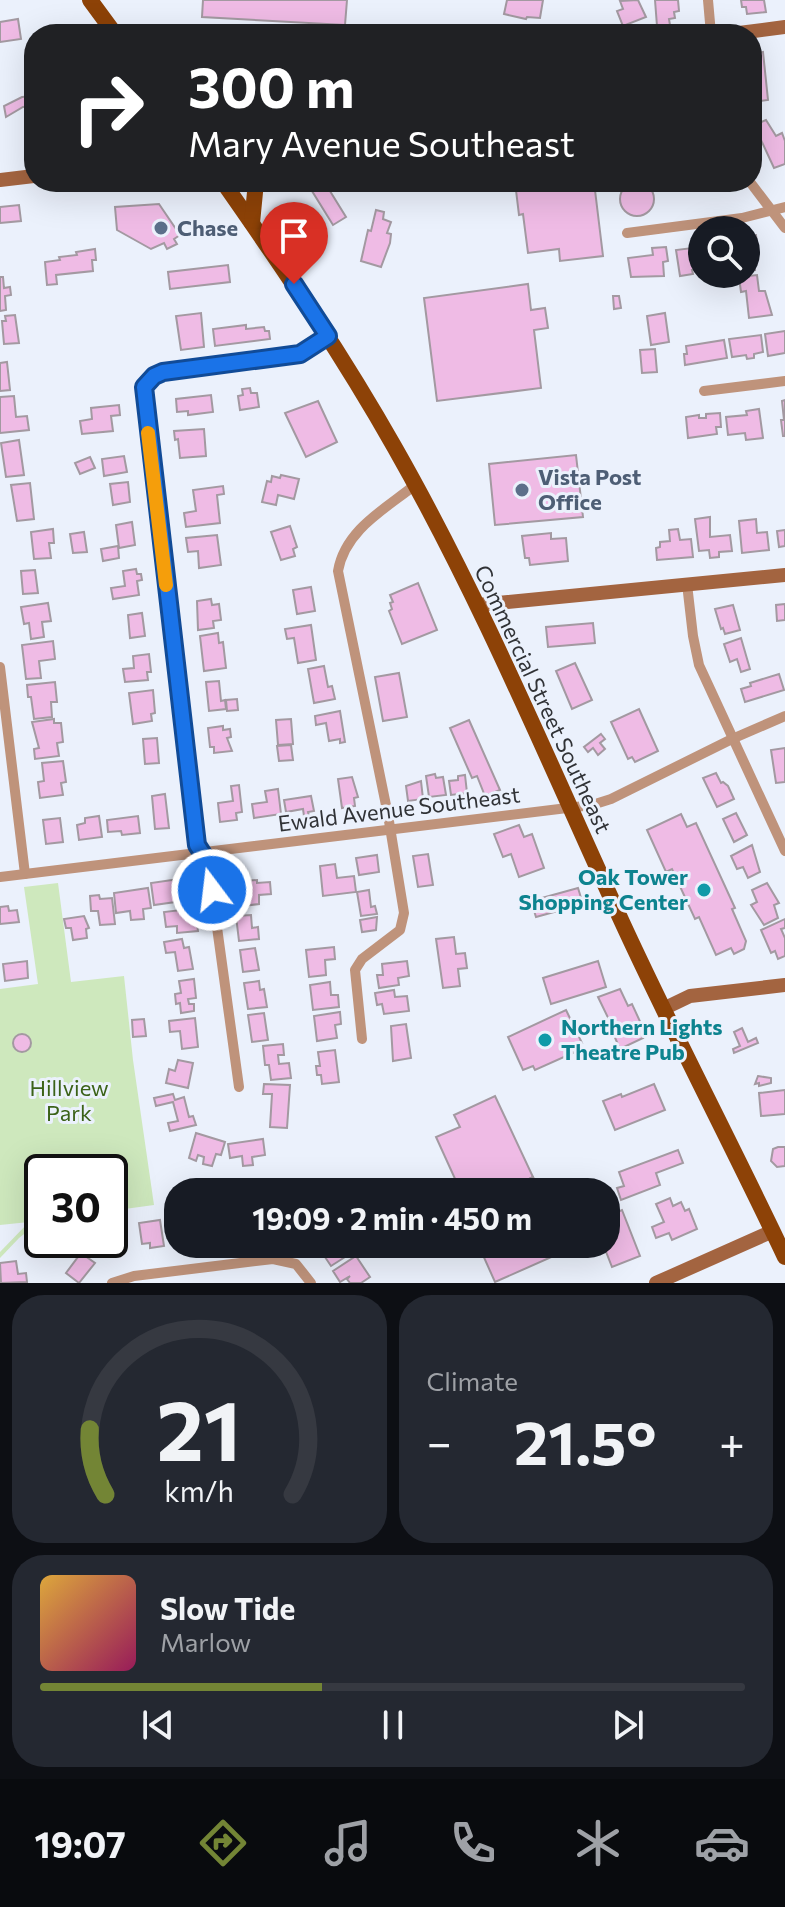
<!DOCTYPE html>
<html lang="en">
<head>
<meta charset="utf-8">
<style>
	:root { --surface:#171b24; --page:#242831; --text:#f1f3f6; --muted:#9ea1a6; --line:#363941; --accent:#738535 }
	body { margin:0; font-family:Commissioner,sans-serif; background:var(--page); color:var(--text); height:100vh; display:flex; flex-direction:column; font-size:30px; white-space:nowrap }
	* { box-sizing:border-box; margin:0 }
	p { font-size:26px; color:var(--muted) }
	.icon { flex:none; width:44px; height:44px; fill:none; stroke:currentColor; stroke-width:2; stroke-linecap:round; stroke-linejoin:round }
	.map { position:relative; height:1283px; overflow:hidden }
	.details { display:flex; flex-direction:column; gap:12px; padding:12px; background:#0d0f14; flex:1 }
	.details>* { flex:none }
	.hud { position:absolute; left:24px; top:24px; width:738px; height:168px; border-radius:32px; box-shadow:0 8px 32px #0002; background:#202124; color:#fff; overflow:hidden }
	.buttons { position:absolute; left:688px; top:216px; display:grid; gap:16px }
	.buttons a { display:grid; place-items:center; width:72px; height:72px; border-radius:50%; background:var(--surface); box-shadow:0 8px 32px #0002; font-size:40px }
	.speed { position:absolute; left:24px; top:1154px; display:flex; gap:16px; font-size:40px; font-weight:700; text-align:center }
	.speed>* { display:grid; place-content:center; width:104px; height:104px; border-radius:50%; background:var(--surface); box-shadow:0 8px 32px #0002; line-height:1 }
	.speed .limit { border:4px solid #111; border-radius:12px; background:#fff; color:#111 }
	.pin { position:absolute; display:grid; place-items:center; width:68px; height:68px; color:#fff; margin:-82px -34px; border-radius:50% 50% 50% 0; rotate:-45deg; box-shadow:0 0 8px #0007 }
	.pin .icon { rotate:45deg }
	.me { position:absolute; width:88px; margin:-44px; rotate:345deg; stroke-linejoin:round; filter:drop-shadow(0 0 6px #0008) }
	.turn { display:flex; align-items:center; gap:28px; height:168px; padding:0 32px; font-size:36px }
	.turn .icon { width:104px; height:104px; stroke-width:2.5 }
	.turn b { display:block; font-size:56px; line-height:68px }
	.big { font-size:60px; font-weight:700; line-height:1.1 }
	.details .widget { flex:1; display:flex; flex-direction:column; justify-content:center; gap:12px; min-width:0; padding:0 28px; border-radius:32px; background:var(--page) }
	.details .dial { align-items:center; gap:0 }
	.dial svg { height:208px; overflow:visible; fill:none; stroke:var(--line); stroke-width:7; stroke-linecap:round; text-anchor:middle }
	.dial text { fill:var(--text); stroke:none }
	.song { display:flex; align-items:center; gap:24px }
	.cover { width:96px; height:96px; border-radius:12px; background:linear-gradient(135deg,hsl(40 70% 55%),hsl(330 70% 35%)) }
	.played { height:8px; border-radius:4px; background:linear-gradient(90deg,var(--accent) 40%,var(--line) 40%) }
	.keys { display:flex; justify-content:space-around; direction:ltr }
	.heat { display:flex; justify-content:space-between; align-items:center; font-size:44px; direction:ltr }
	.details .tiles { flex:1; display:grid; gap:12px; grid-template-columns:1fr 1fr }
	.widget:last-child { grid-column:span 2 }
	.trip { position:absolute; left:164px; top:1178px; width:456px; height:80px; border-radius:32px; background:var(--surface); box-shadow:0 8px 32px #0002; font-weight:700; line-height:80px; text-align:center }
	.tab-bar { display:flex; height:128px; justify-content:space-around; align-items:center; background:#090b0e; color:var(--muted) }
	.tab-bar .icon { width:56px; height:56px }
	.tab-bar .on { color:var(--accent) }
	.tab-bar b { font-size:36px; color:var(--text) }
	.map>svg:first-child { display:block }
	.green { fill:#cee8bd }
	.building { fill:#efbbe5; stroke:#a399a1; stroke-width:2 }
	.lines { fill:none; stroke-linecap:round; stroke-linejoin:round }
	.street { stroke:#bf937b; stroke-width:10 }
	.secondary { stroke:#a36440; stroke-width:14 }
	.primary { stroke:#8d4207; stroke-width:16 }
	.route-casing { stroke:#114b97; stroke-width:20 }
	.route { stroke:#1a73e8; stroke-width:14 }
	.slow { stroke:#f59e0b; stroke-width:14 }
	.service-dot { fill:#5c6f8a; stroke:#ebf1fc; stroke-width:3 }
	.culture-dot { fill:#0f9aa8; stroke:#ebf1fc; stroke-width:3 }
	.labels { text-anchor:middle; stroke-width:6; stroke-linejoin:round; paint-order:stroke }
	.service-label { font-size:22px; font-weight:bold; fill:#4e5e75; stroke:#ebf1fc; text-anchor:start }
	.street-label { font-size:22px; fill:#303236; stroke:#ebf1fc }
	.culture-label { font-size:22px; font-weight:bold; fill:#0d838f; stroke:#ebf1fc; text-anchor:end }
	.park-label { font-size:22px; fill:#3b6219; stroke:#ebf1fc }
</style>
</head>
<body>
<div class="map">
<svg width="785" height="1283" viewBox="0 0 785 1283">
	<rect width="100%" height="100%" fill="#ebf1fc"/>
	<polygon class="green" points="58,883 71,982 124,976 133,1060 154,1205 110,1211 110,1172 42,1172 42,1220 19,1238 0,1258 0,1252 29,1222 0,1225 0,989 38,984 24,887"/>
	<g class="building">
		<polygon points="203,0 347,0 345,25 202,17"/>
		<polygon points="507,0 543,0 540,18 527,17 526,19 504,14"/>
		<polygon points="638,0 646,17 623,26 617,11 623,9 620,1"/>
		<polygon points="655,0 678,0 679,11 674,12 675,18 669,19 670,25 657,26"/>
		<polygon points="741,0 764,0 766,12 747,14 746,7 742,7"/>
		<polygon points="18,19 21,39 0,42 0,22"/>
		<polygon points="763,52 768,100 752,102 752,54"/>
		<polygon points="34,96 34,106 23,107 6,117 4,106 22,97"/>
		<polygon points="766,120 776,136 782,133 785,141 785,164 774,168 754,125"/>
		<polygon points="515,182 594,182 603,256 560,261 559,249 528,253 523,214 519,215"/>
		<polygon points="682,182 707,182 684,189"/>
		<circle cx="637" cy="199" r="17"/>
		<polygon points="325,183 346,217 333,225 312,191"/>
		<polygon points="159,204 180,235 174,239 177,244 167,249 164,243 151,249 117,230 115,207"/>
		<polygon points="19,205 21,221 0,223 0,207"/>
		<polygon points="376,210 384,212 383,219 391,222 387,233 391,234 390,243 381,267 361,261 368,230 371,231"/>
		<polygon points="756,235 758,251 753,251 755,270 746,271 746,236"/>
		<polygon points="666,247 668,261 663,262 664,276 631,277 628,258 653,255 652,248"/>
		<polygon points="692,248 693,254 702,253 702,269 692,270 693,274 680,276 676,250"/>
		<polygon points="95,249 96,260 92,260 93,271 56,275 57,284 47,285 45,262 60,260 59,257 77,255 76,252"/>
		<polygon points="228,265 230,282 170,289 168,272"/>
		<polygon points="757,275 759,291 765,291 772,315 749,318 746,291 741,292 739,277"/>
		<polygon points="0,277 3,277 4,288 10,287 11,295 5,296 6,310 0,311"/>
		<polygon points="528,284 531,310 545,308 548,328 534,330 541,388 437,401 424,298"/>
		<polygon points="613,296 619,296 621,308 614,309"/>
		<polygon points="201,313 204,347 181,350 176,316"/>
		<polygon points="665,313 669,342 651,345 647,316"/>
		<polygon points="15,315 19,343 4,344 2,321 6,321 5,316"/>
		<polygon points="246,325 246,329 264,327 265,331 269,331 270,339 215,346 213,329"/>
		<polygon points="785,331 785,353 768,356 765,334"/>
		<polygon points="761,335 763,352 754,354 754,358 747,359 746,355 732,357 729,339"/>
		<polygon points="724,340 727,358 685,365 684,354 687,354 686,346"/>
		<polygon points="655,349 657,372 642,373 640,350"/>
		<polygon points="7,362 10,390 0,391 0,363"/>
		<polygon points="250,388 251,393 257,393 259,407 240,410 238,396 243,395 242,389"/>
		<polygon points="211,395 213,412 188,415 188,411 177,412 176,399"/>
		<polygon points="14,396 16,417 27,416 29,430 0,433 0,397"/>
		<polygon points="785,400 785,436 783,436 781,420 784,420 782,401"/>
		<polygon points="318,401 337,442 306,457 285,413"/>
		<polygon points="119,405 120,415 111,416 113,431 82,434 80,421 92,419 91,408"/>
		<polygon points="759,409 763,438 746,440 745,433 728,435 726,417 747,415 746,411"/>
		<polygon points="720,413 721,427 716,427 717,434 688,438 686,417 699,415 699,418 706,418 706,414"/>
		<polygon points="204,429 206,456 180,458 178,439 175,440 174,431"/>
		<polygon points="19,440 24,475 6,477 1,443"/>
		<polygon points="576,455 583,517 495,525 489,464"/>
		<polygon points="124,456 127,472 104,476 102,459"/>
		<polygon points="90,457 95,468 80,474 75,463"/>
		<polygon points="281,475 299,479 294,499 278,495 276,505 262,502 267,481 271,482 272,476 280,478"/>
		<polygon points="128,482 130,502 113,505 110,484"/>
		<polygon points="30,483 34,519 17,521 11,485"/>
		<polygon points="223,486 224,494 217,495 220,523 186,527 184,513 196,511 193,490"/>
		<polygon points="710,517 710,537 730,535 732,551 719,552 719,557 710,558 709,550 699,551 695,519"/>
		<polygon points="756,519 757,533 767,532 769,550 742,553 739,521"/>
		<polygon points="132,522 135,545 119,548 116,525"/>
		<polygon points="290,526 297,547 293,549 295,556 281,560 271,532"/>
		<polygon points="53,529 54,543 49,543 51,558 34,559 31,532"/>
		<polygon points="678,529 680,540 691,539 693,557 657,560 656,548 660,547 660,542 670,541 669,530"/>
		<polygon points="785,530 785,546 779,547 777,531"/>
		<polygon points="84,532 87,552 73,553 70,534"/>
		<polygon points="551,533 551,539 566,538 568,561 530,565 529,558 525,558 522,536"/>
		<polygon points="217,535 221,565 199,568 198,551 188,552 186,538"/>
		<polygon points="118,546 119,558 103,561 101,549"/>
		<polygon points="136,569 137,574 141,574 142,580 137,581 139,595 113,599 111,588 125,586 123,571"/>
		<polygon points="35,570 38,593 23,594 21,571"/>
		<polygon points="418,583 437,630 402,644 389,611 392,609 390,603 393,602 390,595"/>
		<polygon points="311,587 315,611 297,614 293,590"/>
		<polygon points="211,599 212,605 219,604 221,620 213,621 214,628 198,630 197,601"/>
		<polygon points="48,603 51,621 42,622 44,637 31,639 29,623 24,624 21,607"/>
		<polygon points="785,604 785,620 777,621 776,605"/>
		<polygon points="733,605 740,630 725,634 723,628 721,629 715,609"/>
		<polygon points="142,613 145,636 130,638 128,615"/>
		<polygon points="593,623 595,643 548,647 546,627"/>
		<polygon points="311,625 316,660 298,663 294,638 287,639 285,629"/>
		<polygon points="218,633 219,643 223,642 226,668 204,671 200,636"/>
		<polygon points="741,638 750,669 741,672 737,659 730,662 724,644"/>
		<polygon points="53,641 55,659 39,661 41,678 26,679 22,645"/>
		<polygon points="149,654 151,672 147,672 148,680 125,682 123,669 134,668 133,656"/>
		<polygon points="575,663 592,700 572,709 556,671"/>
		<polygon points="324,666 328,687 332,686 335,699 314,703 308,669"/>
		<polygon points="399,673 407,717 383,721 375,677"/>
		<polygon points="779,674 784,690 745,702 741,689 751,686 750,683"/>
		<polygon points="219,681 221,701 225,700 226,709 209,711 206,682"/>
		<polygon points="55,682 57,702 51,702 52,717 34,719 31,697 28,697 27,685"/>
		<polygon points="153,690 155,713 151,714 152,721 133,724 129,693"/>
		<polygon points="237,699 238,710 227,711 226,700"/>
		<polygon points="639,709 658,751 635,762 632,757 628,759 611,722"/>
		<polygon points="340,711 345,742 340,743 340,739 329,741 326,723 316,725 315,716"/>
		<polygon points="54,719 54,723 61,723 63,742 57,743 59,756 35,759 34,749 39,748 32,722"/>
		<polygon points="291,719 293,744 278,745 276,720"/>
		<polygon points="469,720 500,790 485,796 477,776 472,778 450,728"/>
		<polygon points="223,726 223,730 230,729 231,737 227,738 232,751 214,753 214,747 210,747 208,728"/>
		<polygon points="601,734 605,739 600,743 605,749 598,755 593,748 588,752 584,747"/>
		<polygon points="157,738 159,763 145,764 143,739"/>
		<polygon points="291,745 293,760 279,761 277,746"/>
		<polygon points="785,748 785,782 776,783 771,750"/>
		<polygon points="63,761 66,782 61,783 63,795 40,798 38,782 44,781 42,763"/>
		<polygon points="716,773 721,783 723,782 728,786 734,799 717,807 703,778"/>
		<polygon points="435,774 436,778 443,777 446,795 429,797 426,776"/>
		<polygon points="465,775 467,793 451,795 449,781 458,780 458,776"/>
		<polygon points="352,777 358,797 354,798 355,806 342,808 338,779"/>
		<polygon points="421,781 423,799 408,801 406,786"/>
		<polygon points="239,785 242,812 236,813 237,820 220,822 218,803 233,801 231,786"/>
		<polygon points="278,789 281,814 254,818 252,804 267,802 265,791"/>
		<polygon points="165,794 169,828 155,829 152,796"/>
		<polygon points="311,796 314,811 308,812 309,816 304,816 303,809 286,812 284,800"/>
		<polygon points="736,813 747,835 734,842 723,819"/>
		<polygon points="681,814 687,827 696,823 735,908 732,909 746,941 744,949 734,954 731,948 716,955 699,917 695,919 672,869 666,872 647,830"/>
		<polygon points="99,816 102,837 79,840 77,825 85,823 85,818"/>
		<polygon points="138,816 140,833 122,835 121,831 108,832 107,820"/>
		<polygon points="60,818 63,842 46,844 43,820"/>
		<polygon points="519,825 524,837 532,834 544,868 519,877 511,854 503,857 494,834"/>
		<polygon points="752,845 760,872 748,878 743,867 737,869 731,856"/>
		<polygon points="428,854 433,885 418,887 413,856"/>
		<polygon points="377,855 379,872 359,875 356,858"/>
		<polygon points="335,864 337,878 354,876 356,892 323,896 320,866"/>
		<polygon points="193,877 197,899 154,905 151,883"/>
		<polygon points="257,880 257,883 270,882 271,894 259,895 259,904 235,907 234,896 246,895 244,881"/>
		<polygon points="767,883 779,903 774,905 778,918 764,925 751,905 757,902 752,890"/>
		<polygon points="148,888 151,908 143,909 144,919 131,920 130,911 116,913 114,893"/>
		<polygon points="578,888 583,904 536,917 531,901"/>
		<polygon points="369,890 371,907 375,906 377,914 361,916 357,892"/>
		<polygon points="99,895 100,899 112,898 115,924 100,925 98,911 91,911 90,896"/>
		<polygon points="8,906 9,911 17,910 19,922 0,924 0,907"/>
		<polygon points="189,909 190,919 196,918 198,931 177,933 177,926 166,927 164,912"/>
		<polygon points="251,915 252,928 258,927 259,939 239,941 236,916"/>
		<polygon points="84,916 89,928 86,929 87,938 73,940 71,928 66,928 64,919"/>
		<polygon points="377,917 376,930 362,932 360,920"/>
		<polygon points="785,919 785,928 781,929 785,938 785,956 778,959 775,951 771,953 761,930"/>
		<polygon points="454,937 456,954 465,953 467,968 458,969 460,986 443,988 436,939"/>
		<polygon points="182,939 184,948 189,947 193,969 178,971 175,952 166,953 164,942"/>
		<polygon points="334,947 335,959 325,960 326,975 309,977 306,950"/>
		<polygon points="255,948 259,970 243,972 240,950"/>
		<polygon points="27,961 28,978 5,981 3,964"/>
		<polygon points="407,961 409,976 398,978 399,985 379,988 377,975 383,975 382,964"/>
		<polygon points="598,961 606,987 551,1004 543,978"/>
		<polygon points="194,979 196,998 188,999 189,1004 194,1004 194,1011 181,1013 180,1003 176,1004 175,994 181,993 179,981"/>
		<polygon points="259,981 260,990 264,989 267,1007 248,1009 244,983"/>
		<polygon points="330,982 331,995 338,995 339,1007 313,1010 310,985"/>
		<polygon points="620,989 628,1006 632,1004 643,1028 639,1030 643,1038 620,1049 612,1031 614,1030 598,997"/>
		<polygon points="394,990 395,997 407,996 409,1011 384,1014 382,1004 377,1005 375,993"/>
		<polygon points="566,1010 582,1043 571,1048 573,1053 535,1070 533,1066 523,1070 508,1037"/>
		<polygon points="340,1012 341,1024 335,1025 337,1038 317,1041 314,1016"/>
		<polygon points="264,1013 268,1040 252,1042 248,1015"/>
		<polygon points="195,1018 198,1047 182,1049 180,1031 170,1032 169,1021"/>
		<polygon points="144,1019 146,1036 133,1037 132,1020"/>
		<polygon points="406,1024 411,1058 393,1061 391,1026"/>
		<polygon points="742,1028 748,1042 756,1038 758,1043 734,1053 733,1049 740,1046 734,1032"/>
		<circle cx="22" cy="1043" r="9"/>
		<polygon points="283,1044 284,1055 278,1055 279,1064 289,1063 291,1078 271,1080 269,1065 265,1065 263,1046"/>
		<polygon points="335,1050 339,1082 322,1084 321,1075 317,1075 316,1066 320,1066 318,1052"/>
		<polygon points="178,1060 193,1063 188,1088 166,1083 169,1069 175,1071"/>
		<polygon points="758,1076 771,1078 771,1083 759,1086 759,1083 755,1084"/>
		<polygon points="264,1084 290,1085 287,1128 270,1127 272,1094 263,1094"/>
		<polygon points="654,1084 665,1110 615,1130 603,1101 621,1094 622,1097"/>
		<polygon points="785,1090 785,1114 761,1116 759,1093"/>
		<polygon points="173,1094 175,1100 184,1097 189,1117 193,1116 196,1125 170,1131 168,1123 178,1121 173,1102 156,1106 154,1098"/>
		<polygon points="495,1096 533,1177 502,1192 461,1192 436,1137 460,1127 454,1115"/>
		<polygon points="196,1133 225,1142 221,1155 216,1154 212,1166 203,1164 204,1157 198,1155 196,1161 189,1158"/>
		<polygon points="263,1139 265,1155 252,1157 253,1165 243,1166 242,1156 230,1158 228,1144"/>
		<polygon points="778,1147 785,1147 785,1166 777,1167 771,1161 773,1149"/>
		<polygon points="678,1150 683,1163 656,1173 660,1185 621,1200 617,1188 624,1186 619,1172"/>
		<polygon points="533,1177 540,1192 502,1192"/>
		<polygon points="670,1198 673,1206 681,1202 685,1211 689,1209 697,1229 672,1240 669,1233 656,1238 652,1227 664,1222 656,1204"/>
		<polygon points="622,1210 640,1256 612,1267 603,1244 606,1244 606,1217"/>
		<polygon points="160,1220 164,1246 150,1248 150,1243 142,1244 139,1223"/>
		<polygon points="119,1226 125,1249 104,1255 101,1242 96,1243 95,1240 110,1240 110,1228"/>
		<polygon points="325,1244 352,1244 356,1250 331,1266 319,1248"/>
		<polygon points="478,1244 562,1244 565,1251 495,1282"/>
		<polygon points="81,1253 95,1263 79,1283 66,1273"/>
		<polygon points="356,1256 370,1277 361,1283 350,1283 347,1279 350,1276 340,1282 333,1271"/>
		<polygon points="16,1261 18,1274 26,1273 27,1282 1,1283 0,1263"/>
	</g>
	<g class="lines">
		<g class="street">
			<polyline points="708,0 711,34"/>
			<polyline points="750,182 785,228"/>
			<polyline points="627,233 742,218 785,207"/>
			<polyline points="704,391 785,381"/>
			<polyline points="687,584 693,636 699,665 785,851"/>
			<polyline points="0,667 25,874"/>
			<polyline points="0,877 592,805 611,799 732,739 785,716"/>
			<path d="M362 1039 355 970 362 959 400 930 404 913 388 815 338 571C345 530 385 509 415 485"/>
			<polyline points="239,1087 208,862 197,845 144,387 154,376 163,372 300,354 328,336"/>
			<polyline points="112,1283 134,1276 273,1259 296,1264 311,1283"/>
		</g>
		<g class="secondary">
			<polyline points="731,34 785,27"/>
			<polyline points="0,180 34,176"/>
			<polyline points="477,605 785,575"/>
			<polyline points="663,1009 690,996 785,985"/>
			<polyline points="656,1283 773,1231"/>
		</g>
		<g class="primary">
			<polyline points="90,0 115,34"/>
			<path d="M223 182C284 269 343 356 395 448 482 601 549 763 622 922 674 1035 732 1145 785 1257"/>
			<polyline points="252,223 256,182"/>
		</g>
	</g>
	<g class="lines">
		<defs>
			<polyline id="route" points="212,890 208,862 197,845 144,387 154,376 163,372 300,354 328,336 294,284"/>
		</defs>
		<use href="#route" class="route-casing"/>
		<use href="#route" class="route"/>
		<polyline class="slow" points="148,433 166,585"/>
	</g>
	<g class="service-dot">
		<circle cx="161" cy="228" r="8"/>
		<circle cx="522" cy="490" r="8"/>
	</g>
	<g class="culture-dot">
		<circle cx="704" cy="890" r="8"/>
		<circle cx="545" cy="1040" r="8"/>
	</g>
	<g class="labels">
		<g class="service-label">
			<text x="177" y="236">Chase</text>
			<text x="538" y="485">Vista Post<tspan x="538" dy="25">Office</tspan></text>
		</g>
		<g class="street-label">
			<text transform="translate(543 699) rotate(65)" y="8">Commercial Street Southeast</text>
			<text transform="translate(399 809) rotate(-7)" y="8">Ewald Avenue Southeast</text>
		</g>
		<g class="culture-label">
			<text x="688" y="885">Oak Tower<tspan x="688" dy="25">Shopping Center</tspan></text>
			<text x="561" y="1035" text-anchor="start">Northern Lights<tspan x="561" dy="25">Theatre Pub</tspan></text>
		</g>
		<g class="park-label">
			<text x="69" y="1096">Hillview<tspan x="69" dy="25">Park</tspan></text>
		</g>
	</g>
</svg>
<div class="buttons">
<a><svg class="icon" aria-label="search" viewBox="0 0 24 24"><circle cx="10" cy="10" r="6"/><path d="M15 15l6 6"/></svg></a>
</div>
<div class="speed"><div class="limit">30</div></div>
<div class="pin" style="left:294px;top:284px;background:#d93025"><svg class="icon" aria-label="arrive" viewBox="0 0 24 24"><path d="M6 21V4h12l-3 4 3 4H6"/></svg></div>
<svg class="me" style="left:212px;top:890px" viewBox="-20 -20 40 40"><circle r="17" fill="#1a73e8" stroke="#fff" stroke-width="3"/><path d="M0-11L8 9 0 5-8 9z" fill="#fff"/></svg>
<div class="trip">19:09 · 2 min · 450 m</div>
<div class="hud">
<div class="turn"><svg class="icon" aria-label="right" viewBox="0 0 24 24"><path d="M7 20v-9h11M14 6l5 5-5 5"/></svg><div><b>300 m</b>Mary Avenue Southeast</div></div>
</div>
</div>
<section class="details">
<div class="tiles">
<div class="widget dial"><svg viewBox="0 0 100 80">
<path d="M14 69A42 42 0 1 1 86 69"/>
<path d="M14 69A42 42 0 0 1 8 44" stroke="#738535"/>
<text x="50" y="56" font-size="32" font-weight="700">21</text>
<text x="50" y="72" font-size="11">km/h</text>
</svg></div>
<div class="widget"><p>Climate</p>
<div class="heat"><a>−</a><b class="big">21.5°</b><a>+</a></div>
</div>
<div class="widget">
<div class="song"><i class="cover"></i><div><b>Slow Tide</b><p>Marlow</p></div></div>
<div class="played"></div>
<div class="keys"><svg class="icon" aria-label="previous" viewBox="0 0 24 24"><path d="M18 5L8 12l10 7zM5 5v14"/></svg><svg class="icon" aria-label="pause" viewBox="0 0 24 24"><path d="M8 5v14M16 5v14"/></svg><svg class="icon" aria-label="next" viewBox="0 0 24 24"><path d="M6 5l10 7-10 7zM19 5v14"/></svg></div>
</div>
</div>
</section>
<nav class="tab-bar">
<b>19:07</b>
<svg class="icon on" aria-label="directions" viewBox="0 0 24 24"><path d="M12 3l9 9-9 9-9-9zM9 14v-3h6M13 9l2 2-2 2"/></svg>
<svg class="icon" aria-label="music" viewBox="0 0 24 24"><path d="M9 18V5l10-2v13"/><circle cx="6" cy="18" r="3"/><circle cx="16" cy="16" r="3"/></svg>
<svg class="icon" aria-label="phone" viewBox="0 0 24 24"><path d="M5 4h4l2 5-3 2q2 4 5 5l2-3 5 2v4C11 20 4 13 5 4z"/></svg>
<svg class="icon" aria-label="climate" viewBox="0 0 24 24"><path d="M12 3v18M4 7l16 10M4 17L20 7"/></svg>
<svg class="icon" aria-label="car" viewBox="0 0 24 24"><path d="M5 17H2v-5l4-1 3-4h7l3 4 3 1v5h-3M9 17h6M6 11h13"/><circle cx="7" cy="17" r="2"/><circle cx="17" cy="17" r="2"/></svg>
</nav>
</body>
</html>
